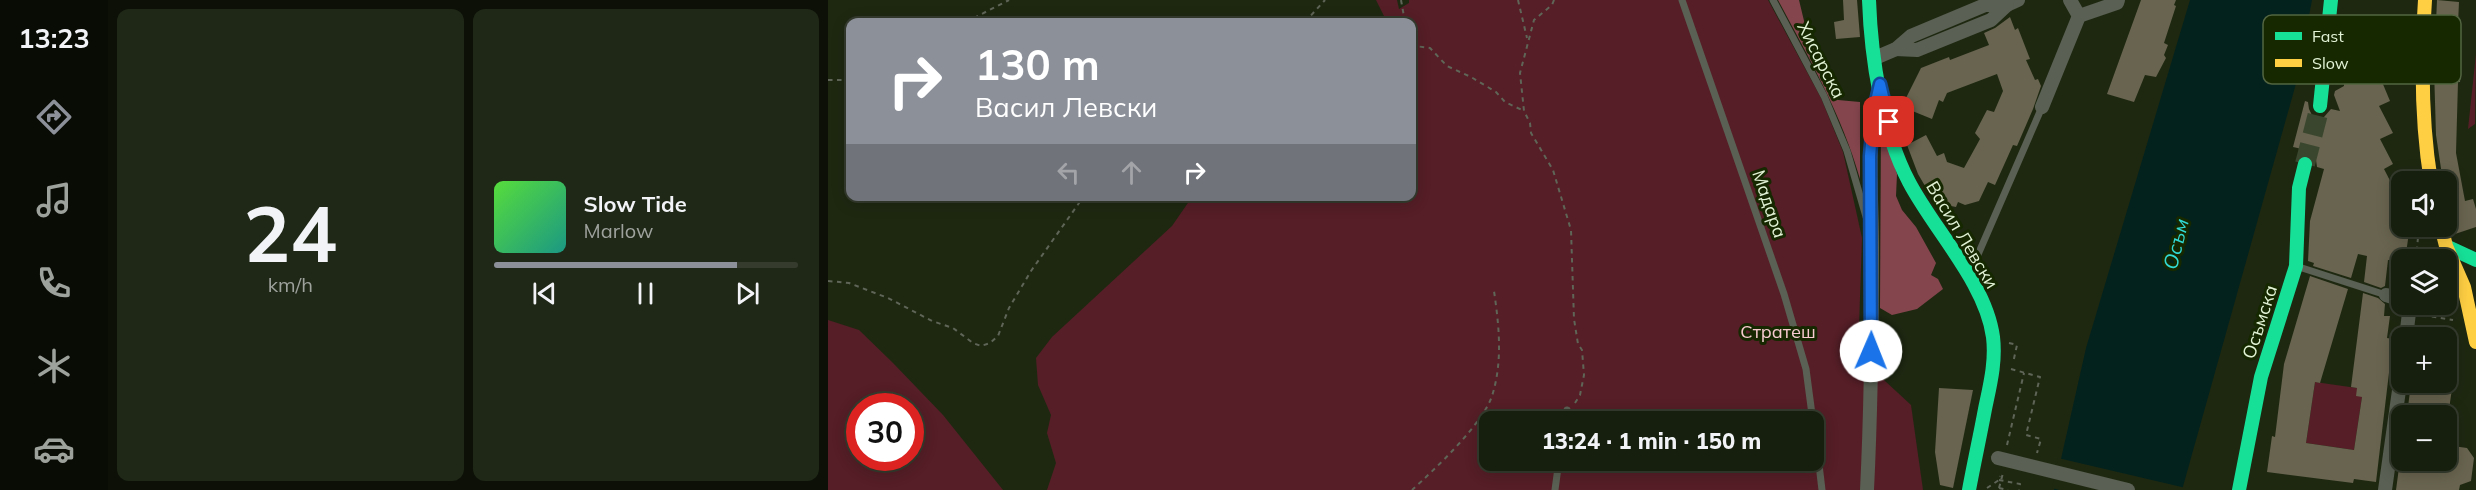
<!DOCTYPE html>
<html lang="en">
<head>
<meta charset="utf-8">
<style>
	:root { --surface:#161e0d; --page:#1f2716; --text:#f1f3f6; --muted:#9ea29d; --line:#353c2e; --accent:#8c9099 }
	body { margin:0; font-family:Mulish,sans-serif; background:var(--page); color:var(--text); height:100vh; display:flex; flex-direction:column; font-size:22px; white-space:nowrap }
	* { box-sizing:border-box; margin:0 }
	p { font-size:20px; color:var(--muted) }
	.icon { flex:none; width:33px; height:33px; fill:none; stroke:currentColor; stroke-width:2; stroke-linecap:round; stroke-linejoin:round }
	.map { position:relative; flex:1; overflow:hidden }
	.panel { display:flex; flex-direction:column; gap:9px; padding:9px; background:#0c1007; width:720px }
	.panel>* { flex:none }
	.top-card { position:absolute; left:18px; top:18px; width:570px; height:183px; border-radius:12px; box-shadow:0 3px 15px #0003,0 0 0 2px var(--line); background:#8c9099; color:#fff; overflow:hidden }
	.fabs { position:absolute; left:1563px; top:171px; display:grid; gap:12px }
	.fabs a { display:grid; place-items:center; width:66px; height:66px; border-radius:12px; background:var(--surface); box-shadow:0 3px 15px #0003,0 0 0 2px var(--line); font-size:30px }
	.speed { position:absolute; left:18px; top:393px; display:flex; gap:12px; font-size:30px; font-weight:700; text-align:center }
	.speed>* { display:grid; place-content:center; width:78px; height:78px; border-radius:50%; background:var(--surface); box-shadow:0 3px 15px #0003,0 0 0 2px var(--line); line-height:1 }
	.speed .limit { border:9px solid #d22; background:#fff; color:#111 }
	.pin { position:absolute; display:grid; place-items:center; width:51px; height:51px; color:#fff; margin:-26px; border-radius:12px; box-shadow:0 3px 9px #0006 }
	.me { position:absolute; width:66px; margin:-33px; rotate:1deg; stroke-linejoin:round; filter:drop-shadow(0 0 4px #0008) }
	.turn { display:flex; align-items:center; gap:21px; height:126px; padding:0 30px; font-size:27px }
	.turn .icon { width:78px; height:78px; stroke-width:2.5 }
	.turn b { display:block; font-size:42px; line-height:51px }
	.lanes { display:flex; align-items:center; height:57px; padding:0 30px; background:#0003; justify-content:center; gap:30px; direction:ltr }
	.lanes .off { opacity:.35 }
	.panel .widget { flex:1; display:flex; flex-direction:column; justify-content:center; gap:9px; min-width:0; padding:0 21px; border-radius:12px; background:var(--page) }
	.panel .dial { align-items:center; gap:0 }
	.dial b { font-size:78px; line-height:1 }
	.song { display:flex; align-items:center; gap:18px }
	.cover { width:72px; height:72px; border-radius:9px; background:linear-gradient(135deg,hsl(110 70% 55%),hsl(170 70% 35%)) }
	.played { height:6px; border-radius:3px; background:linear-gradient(90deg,var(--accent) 80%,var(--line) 80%) }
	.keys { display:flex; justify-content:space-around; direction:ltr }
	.panel .tiles { flex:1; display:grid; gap:9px; grid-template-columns:repeat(2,1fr) }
	.trip { position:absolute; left:651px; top:411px; width:345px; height:60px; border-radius:12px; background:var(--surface); box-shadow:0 3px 15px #0003,0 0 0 2px var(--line); font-weight:800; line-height:60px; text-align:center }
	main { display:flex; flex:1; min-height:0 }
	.menu { display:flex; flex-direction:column; width:108px; justify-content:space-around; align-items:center; background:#090c05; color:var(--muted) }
	.menu .icon { width:42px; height:42px }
	.menu .selected { color:var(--accent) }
	.menu b { font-size:27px; color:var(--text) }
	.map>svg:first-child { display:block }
	.green { fill:#561e27; fill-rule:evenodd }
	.forest { fill:#84454d }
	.water { fill:#03221e }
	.pier { fill:#1e2811 }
	.building { fill:#68644f }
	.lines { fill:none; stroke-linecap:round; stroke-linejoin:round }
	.secondary-tunnel { stroke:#3b462e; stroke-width:20; stroke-dasharray:20 10; stroke-linecap:butt }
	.path { stroke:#5f6557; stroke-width:2; stroke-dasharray:4.5 4.5; stroke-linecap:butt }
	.lane { stroke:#5a6053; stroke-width:7 }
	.street { stroke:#5a6053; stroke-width:14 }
	.fast { stroke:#16e098; stroke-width:14 }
	.slow { stroke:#ffcf43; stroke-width:14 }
	.path-bridge { stroke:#5f6557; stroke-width:2; stroke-dasharray:4.5 4.5; stroke-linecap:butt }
	.street-bridge { stroke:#5a6053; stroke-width:14 }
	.route-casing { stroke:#114b97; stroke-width:15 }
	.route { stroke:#1a73e8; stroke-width:10 }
	.labels { text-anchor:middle; stroke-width:6; stroke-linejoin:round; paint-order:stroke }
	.street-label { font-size:18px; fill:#e2f3d5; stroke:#152800 }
	.park-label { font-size:18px; fill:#f9cbd0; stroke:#152800 }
	.water-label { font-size:20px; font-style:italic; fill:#32dad4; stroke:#152800 }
	.key { fill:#152800; stroke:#526540; stroke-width:1.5 }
	.key-label { font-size:16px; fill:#e2f3d5 }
</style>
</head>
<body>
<main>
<nav class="menu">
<b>13:23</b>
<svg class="icon selected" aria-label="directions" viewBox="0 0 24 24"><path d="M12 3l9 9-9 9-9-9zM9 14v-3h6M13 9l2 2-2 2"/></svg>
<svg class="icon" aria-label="music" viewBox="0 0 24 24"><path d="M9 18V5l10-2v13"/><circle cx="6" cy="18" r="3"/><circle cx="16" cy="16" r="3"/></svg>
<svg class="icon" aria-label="phone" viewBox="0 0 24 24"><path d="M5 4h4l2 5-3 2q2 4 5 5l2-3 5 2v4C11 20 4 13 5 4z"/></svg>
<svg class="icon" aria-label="climate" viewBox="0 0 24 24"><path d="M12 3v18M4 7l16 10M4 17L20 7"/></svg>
<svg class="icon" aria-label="car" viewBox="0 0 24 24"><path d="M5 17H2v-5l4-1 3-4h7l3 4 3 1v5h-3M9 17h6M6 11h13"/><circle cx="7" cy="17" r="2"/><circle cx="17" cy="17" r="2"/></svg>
</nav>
<section class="panel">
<div class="tiles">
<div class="widget dial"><b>24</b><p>km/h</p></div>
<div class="widget">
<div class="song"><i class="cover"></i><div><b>Slow Tide</b><p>Marlow</p></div></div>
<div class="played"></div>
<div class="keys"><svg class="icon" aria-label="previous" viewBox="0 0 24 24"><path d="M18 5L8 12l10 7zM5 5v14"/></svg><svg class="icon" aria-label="pause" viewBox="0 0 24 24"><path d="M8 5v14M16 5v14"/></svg><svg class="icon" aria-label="next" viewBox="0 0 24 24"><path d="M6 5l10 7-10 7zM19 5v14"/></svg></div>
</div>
</div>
</section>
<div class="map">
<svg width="1648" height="490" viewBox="0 0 1648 490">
	<rect width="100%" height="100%" fill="#1e2811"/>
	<g class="green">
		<path d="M548 0H569L571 9 581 3V0H940L993 98 1015 152 1034 238 1030 356 1083 405 1095 490H219L228 463 219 433 223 415 210 385 208 358 224 337 344 226 364 197 584 196V22H509L531 16 551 19 556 16ZM662 422H986V460H662Z"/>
		<polygon points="1648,54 1647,124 1640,129"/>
		<path d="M0 320 31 330 65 363 115 415 175 490H0ZM82 406V458H32V406Z"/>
		<polygon points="1487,382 1529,388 1534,397 1526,450 1478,443"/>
	</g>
	<g class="forest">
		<path d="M950 0H971L977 25 994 55 999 79 1010 100 1032 102V179C1014 115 981 58 950 0Z"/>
		<polygon points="1053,123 1069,174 1068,196 1074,210 1088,227 1108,263 1103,275 1110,279 1115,289 1089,309 1064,315 1052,308"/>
	</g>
	<polygon class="water" points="1362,0 1484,0 1469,80 1354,490 1226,490 1258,348"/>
	<polygon class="pier" points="1230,458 1358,488 1358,490 1231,490 1224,488"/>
	<g class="building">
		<polygon points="1015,0 1029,0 1032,37 1008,39 1006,22 1016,20"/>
		<polygon points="1313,0 1348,0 1346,5 1348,6 1336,43 1340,45 1336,55 1338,58 1328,77 1317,75 1306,102 1279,94"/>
		<polygon points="1609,0 1631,2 1628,68 1633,68 1632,82 1630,82 1628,153 1637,201 1645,199 1648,209 1648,227 1627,234 1618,204 1618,182 1615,182 1608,135 1606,69"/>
		<polygon points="1513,16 1554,19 1552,77 1562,101 1551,106 1565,133 1552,139 1565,164 1556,169 1574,204 1574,226 1582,226 1577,260 1574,261 1560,260 1557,286 1553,288 1536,282 1539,256 1530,254 1523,278 1485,266 1486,263 1480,261 1482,221 1496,169 1489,167 1488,160 1485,155 1473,153 1474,149 1465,147 1477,101 1480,102 1481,109 1484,115 1489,118 1496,117 1503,109 1512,111 1506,95 1507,91 1516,86 1516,46 1510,47"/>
		<polygon points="1182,17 1187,30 1190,28 1202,59 1198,60 1207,80 1210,79 1213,86 1205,109 1189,146 1185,145 1167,185 1160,182 1151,201 1137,205 1130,202 1128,207 1118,205 1112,193 1109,194 1106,188 1100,191 1090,174 1079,145 1098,135 1109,156 1116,153 1119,162 1136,168 1152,139 1147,133 1159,110 1166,112 1175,91 1169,74 1119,93 1115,102 1111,100 1104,119 1077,108 1080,102 1077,100 1093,68 1121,57 1122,60 1161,45 1156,33 1167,28"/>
		<polygon points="1482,276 1520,289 1492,383 1487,382 1478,443 1526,450 1534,397 1528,396 1529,388 1523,387 1535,293 1550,298 1557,304 1556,316 1562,316 1559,338 1565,339 1548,482 1526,479 1525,483 1439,472 1444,436 1447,437 1456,364"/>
		<polygon points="1583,382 1625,382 1620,416 1579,416"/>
		<polygon points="1111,388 1145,390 1125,488 1112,485 1107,452"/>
		<polygon points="1618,445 1639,448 1646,458 1643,481 1632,485 1631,490 1568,490 1572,460 1618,460"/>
	</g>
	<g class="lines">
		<polyline class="secondary-tunnel" points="1477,164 1492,106"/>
		<g class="path">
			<polyline points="573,0 577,22"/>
			<polyline points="690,0 699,38"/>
			<polyline points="726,0 724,5 706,20 692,73 696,111 702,123 703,133 725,170 743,230 746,319 750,344 754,350 756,375 752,395 747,403"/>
			<polyline points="138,22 181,0"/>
			<polyline points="477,22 497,0"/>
			<polyline points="584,43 587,46 602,48 619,66 643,77 668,92 677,102 696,111"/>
			<polyline points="0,80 22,80"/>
			<polyline points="1618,205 1619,205"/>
			<polyline points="1588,260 1591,226"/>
			<polyline points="0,281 21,283 60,298 104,321 125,328 145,343 153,346 162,343 170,336 181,308 203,271 256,196"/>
			<polyline points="1595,315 1625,320"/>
			<polyline points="1181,343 1189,345 1185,363"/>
			<polyline points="1183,369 1212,377 1198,435 1213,439 1209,453"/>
			<polyline points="1179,445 1196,373"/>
			<polyline points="1171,480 1192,484 1191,490"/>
			<polyline points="1159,488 1171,480 1172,476"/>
			<polyline points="1171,488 1180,490"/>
			<path d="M584 490C607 469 654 425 664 396 675 362 671 325 666 291"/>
		</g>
		<g class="lane">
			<polyline points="854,0 956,294 978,369 985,422"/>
			<polyline points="945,0 996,96 1019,151 1039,220"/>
			<polyline points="1471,267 1558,295"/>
			<polyline points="1142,273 1214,107"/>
			<polyline points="737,422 739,410"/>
			<polyline points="986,422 994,490"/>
			<polyline points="727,490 731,460"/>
		</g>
		<g class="street">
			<polyline points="1242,0 1251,16"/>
			<polyline points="1068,49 1089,50 1163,20 1179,5 1190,0"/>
			<polyline points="1047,58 1068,49 1083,36 1157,5 1179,5"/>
			<polyline points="1214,107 1251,16 1289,3 1290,0"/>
			<polyline points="1558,295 1574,300"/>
			<polyline points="1578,338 1582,304"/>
			<path d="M1039 490C1043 409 1044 328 1044 247 1044 195 1038 142 1050 92"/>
			<polyline points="1557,490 1574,369"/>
		</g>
		<g class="fast">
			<path d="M1041 0C1043 57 1054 131 1081 182 1106 230 1158 283 1165 337 1168 362 1162 385 1157 409 1152 436 1146 463 1141 490"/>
			<polyline points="1492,106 1503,0"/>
			<polyline points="1618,246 1648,260"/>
			<polyline points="1411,490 1433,377 1468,266 1471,188 1477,164"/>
		</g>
		<g class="slow">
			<path d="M1597 0C1593 61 1593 121 1603 182"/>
			<polyline points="1613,226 1618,246 1636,287 1648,342"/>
		</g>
		<polyline class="path-bridge" points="1171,488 1175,473"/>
		<polyline class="street-bridge" points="1170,458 1300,490"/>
	</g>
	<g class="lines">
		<defs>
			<polyline id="route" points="1043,351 1042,156 1046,110 1052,84 1061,122"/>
		</defs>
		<use href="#route" class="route-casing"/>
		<use href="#route" class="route"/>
	</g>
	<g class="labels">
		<g class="street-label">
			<text transform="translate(993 60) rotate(63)" y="6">Хисарска</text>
			<text transform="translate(941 204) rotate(71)" y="6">Мадара</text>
			<text transform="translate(1134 235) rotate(59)" y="6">Васил Левски</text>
			<text transform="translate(1432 322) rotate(-72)" y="6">Осъмска</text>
		</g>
		<g class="park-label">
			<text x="950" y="338">Стратеш</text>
		</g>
		<g class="water-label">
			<text transform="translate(1348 244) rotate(-76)" y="7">Осъм</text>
		</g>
	</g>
	<rect x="1435" y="15" width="198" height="69" rx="9" class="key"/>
	<rect x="1447" y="32" width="27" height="8" fill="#16e098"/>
	<rect x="1447" y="59" width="27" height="8" fill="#ffcf43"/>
	<g class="key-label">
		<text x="1484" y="42">Fast</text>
		<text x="1484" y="69">Slow</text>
	</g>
</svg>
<div class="fabs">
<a><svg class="icon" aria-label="sound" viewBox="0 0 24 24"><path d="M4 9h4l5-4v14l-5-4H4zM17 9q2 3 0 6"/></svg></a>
<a><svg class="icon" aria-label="layers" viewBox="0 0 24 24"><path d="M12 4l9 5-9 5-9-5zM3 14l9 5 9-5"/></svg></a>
<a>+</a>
<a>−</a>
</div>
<div class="speed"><div class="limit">30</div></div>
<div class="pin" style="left:1061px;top:122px;background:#d93025"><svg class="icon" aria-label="arrive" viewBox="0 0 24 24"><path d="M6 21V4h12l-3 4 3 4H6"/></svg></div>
<svg class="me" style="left:1043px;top:351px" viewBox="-20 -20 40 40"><circle r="19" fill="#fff"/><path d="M0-13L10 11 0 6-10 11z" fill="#1a73e8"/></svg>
<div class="trip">13:24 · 1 min · 150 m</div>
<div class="top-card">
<div class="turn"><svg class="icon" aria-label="right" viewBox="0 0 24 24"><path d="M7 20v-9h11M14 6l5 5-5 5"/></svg><div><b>130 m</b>Васил Левски</div></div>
<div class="lanes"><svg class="icon off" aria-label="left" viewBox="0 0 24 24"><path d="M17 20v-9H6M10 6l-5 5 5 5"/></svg><svg class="icon off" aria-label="ahead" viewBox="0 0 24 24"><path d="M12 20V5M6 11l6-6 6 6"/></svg><svg class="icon" aria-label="right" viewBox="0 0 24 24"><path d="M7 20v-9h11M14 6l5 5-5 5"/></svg></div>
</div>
</div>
</main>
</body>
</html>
